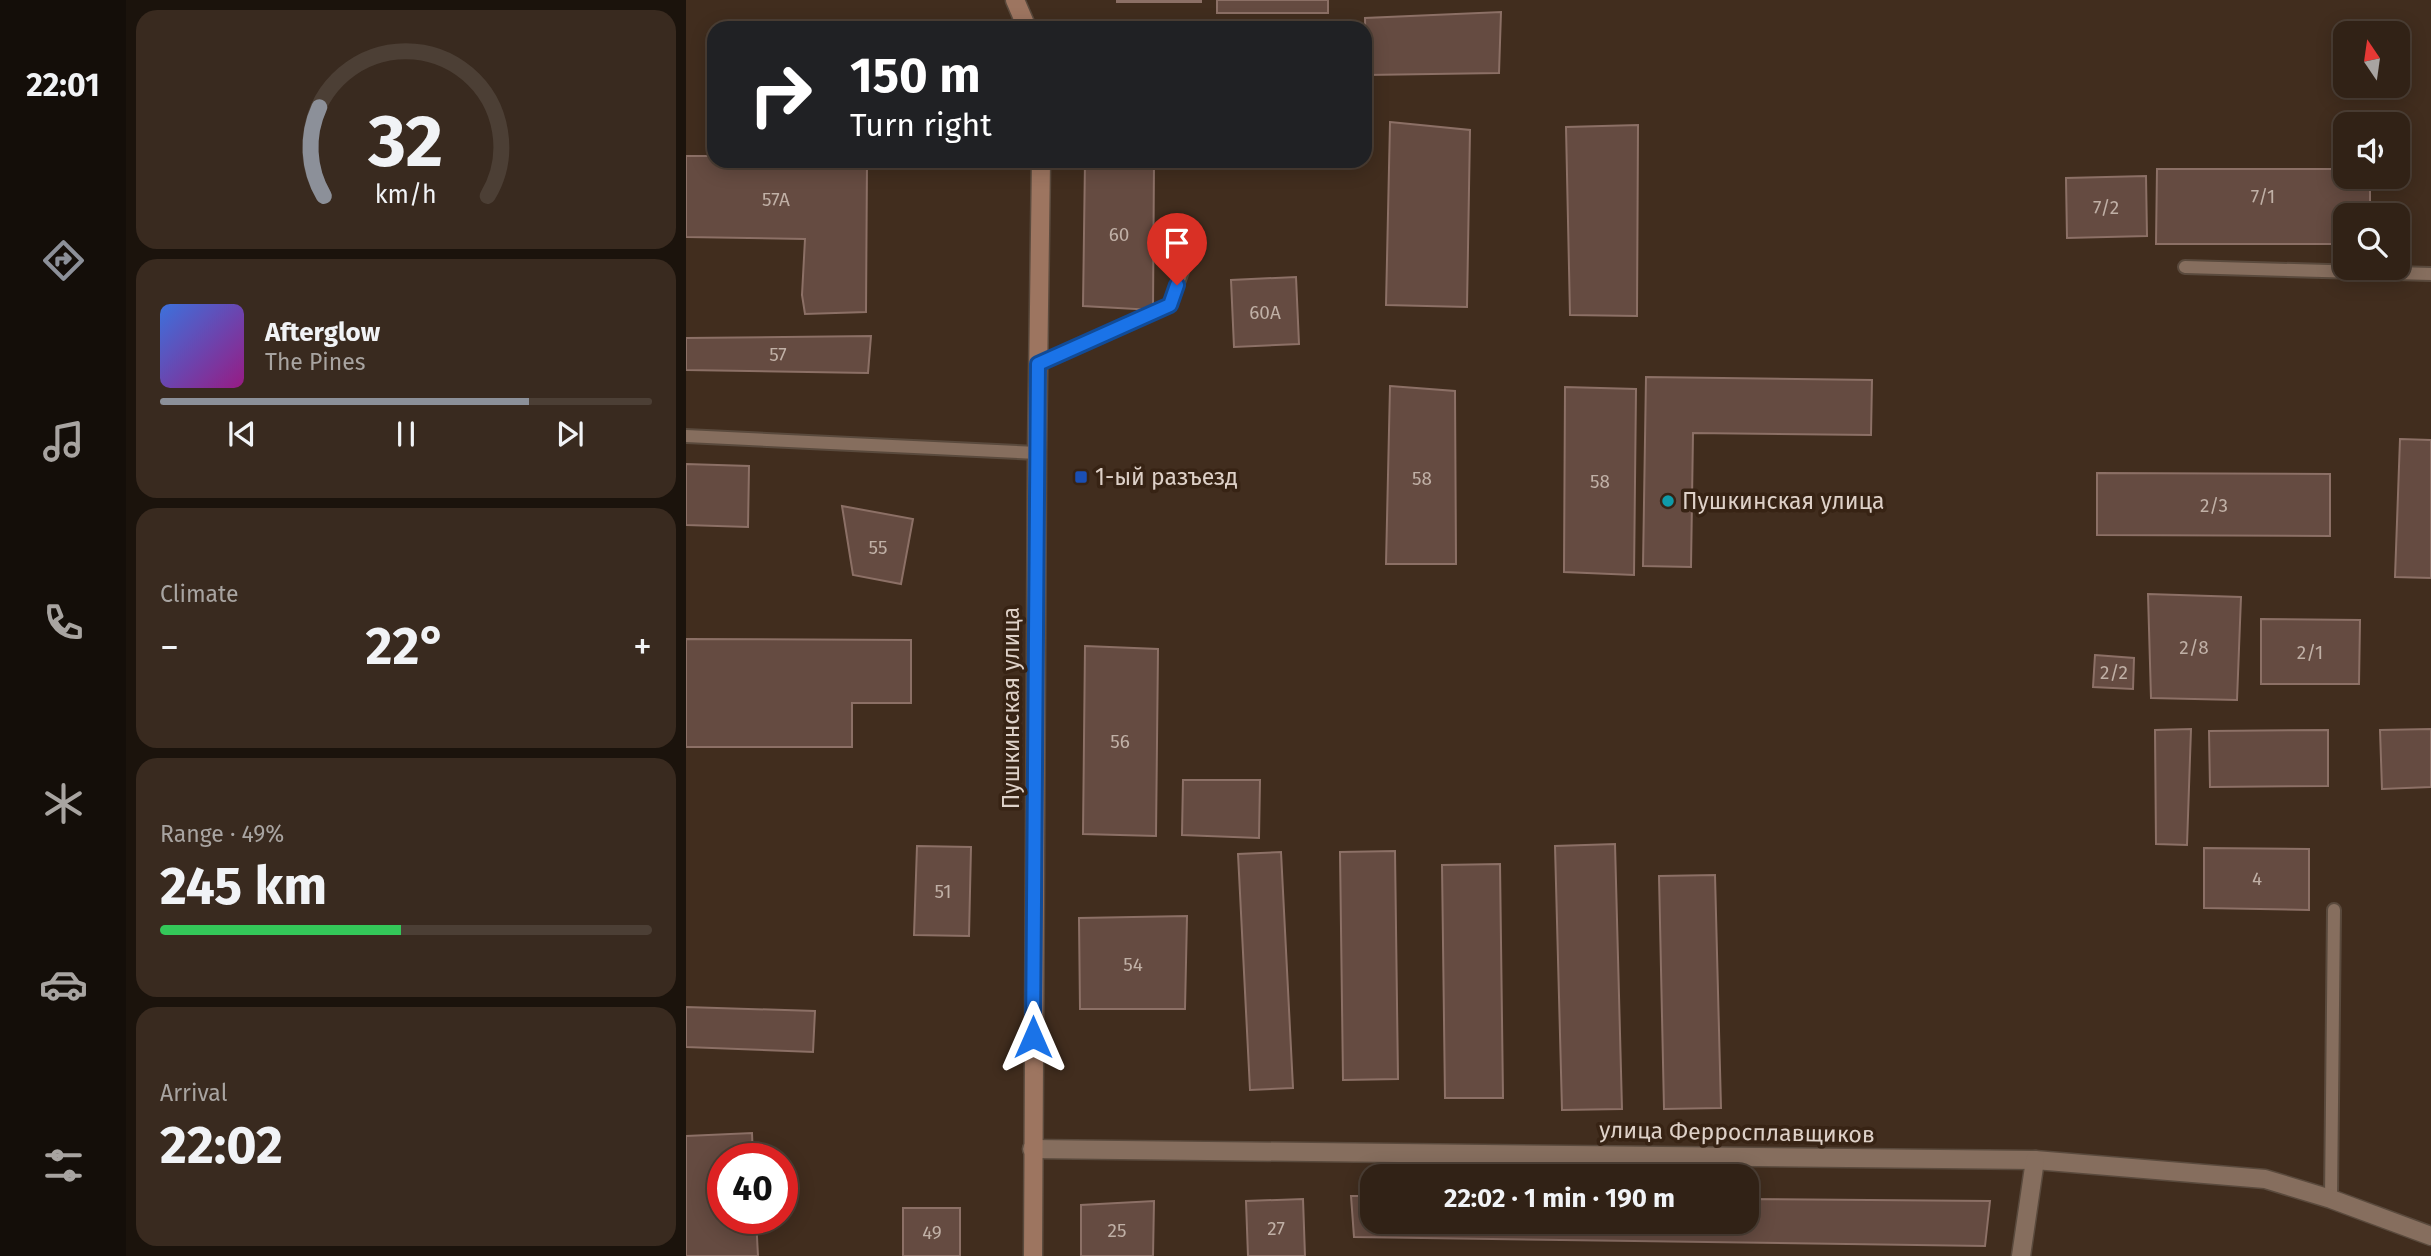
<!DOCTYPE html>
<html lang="en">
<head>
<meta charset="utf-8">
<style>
	:root { --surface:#312216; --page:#392a1f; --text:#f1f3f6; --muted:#a8a4a1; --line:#4c3f35; --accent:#8c9099 }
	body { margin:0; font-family:"Fira Sans",sans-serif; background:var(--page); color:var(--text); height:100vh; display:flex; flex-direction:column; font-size:26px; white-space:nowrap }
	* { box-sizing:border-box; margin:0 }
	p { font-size:23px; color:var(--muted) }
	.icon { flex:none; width:38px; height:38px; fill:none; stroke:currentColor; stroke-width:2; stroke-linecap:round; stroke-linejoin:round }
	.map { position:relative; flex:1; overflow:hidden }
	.side { display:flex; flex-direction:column; gap:10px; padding:10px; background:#1b130c; width:560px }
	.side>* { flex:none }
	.hud { position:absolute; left:21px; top:21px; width:665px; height:147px; border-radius:21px; box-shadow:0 4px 18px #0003,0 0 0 2px var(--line); background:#202124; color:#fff; overflow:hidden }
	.needle { width:46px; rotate:347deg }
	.tools { position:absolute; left:1647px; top:21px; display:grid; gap:14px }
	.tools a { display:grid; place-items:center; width:77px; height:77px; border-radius:14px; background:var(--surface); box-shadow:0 4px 18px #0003,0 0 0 2px var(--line); font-size:35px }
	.speed { position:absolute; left:21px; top:1143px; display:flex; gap:14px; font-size:35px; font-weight:700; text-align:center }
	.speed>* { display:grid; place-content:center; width:91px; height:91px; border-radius:50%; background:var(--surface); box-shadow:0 4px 18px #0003,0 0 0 2px var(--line); line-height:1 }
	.speed .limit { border:10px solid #d22; background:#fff; color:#111 }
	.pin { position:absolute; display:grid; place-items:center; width:60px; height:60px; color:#fff; margin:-72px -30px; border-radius:50% 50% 50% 0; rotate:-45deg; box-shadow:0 0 7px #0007 }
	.pin .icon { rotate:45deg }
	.me { position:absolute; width:77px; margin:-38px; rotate:0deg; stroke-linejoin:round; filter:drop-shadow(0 0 5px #0008) }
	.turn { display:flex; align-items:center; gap:24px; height:147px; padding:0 28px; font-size:32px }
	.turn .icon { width:91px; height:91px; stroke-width:2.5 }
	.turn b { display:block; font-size:49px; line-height:60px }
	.big { font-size:52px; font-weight:700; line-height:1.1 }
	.side .tile { flex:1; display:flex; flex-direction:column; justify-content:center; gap:10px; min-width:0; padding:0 24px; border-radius:21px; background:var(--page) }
	.side .dial { align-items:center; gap:0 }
	.dial svg { height:182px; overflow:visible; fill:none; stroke:var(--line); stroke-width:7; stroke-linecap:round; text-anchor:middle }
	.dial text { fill:var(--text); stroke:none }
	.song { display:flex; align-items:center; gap:21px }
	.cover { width:84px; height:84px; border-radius:10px; background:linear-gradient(135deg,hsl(220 70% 55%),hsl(310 70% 35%)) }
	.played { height:7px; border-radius:4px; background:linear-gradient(90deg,var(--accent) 75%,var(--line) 75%) }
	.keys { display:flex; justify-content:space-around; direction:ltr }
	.heat { display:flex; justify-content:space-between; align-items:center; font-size:38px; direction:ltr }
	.charge { height:10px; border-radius:5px; background:linear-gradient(90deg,#34c759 49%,var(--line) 0) }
	.trip { position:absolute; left:674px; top:1164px; width:399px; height:70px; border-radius:21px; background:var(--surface); box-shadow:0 4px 18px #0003,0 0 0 2px var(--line); font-weight:700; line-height:70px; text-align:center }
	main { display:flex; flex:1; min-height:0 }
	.menu { display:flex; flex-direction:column; width:126px; justify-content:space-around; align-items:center; background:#140e09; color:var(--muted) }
	.menu .icon { width:49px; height:49px }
	.menu .active { color:var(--accent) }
	.menu b { font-size:32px; color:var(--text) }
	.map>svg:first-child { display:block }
	.building { fill:#654b41; stroke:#8c7066; stroke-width:2 }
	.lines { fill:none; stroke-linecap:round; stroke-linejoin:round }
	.lane-casing { stroke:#5a4a3d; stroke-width:16 }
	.street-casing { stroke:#5a4a3d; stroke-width:21 }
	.secondary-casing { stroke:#5a4a3d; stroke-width:21 }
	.lane { stroke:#866e5e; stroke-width:12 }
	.street { stroke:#866e5e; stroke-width:18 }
	.secondary { stroke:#9d7560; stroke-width:18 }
	.route-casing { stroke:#114b97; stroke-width:18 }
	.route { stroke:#1a73e8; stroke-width:12 }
	.transit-dot { fill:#1a4fb4; stroke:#372314; stroke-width:2.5 }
	.culture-dot { fill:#0f9aa8; stroke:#372314; stroke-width:2.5 }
	.labels { text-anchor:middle; stroke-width:7; stroke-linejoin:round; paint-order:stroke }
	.number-label { font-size:19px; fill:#c0b0a6 }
	.poi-label { font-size:23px; fill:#ded1c8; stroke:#372314; text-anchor:start }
	.street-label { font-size:23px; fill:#ded1c8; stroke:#372314 }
</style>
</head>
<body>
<main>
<nav class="menu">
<b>22:01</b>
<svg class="icon active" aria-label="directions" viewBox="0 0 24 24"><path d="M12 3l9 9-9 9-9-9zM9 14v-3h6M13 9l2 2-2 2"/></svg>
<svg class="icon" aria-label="music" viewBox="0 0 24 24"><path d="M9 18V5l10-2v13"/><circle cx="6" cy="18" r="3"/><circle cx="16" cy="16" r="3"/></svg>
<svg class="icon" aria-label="phone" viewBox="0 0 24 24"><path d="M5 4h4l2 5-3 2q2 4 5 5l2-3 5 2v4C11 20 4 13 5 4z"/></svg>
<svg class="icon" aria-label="climate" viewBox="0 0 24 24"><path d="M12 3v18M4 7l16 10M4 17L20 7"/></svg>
<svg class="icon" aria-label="car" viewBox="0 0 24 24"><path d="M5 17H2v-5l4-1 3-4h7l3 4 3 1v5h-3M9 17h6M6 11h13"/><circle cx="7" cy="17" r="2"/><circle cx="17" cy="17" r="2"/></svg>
<svg class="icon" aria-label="filters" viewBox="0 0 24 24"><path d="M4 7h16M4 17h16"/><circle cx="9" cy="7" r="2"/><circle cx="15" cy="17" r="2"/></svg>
</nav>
<section class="side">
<div class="tile dial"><svg viewBox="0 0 100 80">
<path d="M14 69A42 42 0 1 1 86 69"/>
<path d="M14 69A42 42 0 0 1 12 30" stroke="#8c9099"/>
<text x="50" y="56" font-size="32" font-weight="700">32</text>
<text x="50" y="72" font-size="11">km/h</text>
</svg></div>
<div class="tile">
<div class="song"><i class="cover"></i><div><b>Afterglow</b><p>The Pines</p></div></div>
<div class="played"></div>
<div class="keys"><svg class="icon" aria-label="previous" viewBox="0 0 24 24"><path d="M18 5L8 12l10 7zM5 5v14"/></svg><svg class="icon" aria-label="pause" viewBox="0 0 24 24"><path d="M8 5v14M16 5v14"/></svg><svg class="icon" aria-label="next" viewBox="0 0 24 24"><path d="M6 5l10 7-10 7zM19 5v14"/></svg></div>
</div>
<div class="tile"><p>Climate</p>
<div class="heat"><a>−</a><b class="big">22°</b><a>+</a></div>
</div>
<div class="tile"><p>Range · 49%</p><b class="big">245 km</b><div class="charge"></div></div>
<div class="tile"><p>Arrival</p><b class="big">22:02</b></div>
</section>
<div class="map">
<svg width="1745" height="1256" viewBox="0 0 1745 1256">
	<rect width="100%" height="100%" fill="#412d1e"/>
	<g class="building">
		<rect x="431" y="0" width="84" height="2"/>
		<rect x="531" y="0" width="111" height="13"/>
		<polygon points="815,12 813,73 680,75 679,18"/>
		<polygon points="704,122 784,130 781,307 700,305"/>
		<polygon points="952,125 951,316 884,315 880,127"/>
		<polygon points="0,156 28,156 28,161 181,161 180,312 119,314 116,295 119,239 0,237"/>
		<polygon points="399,161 468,161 467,310 397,306"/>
		<polygon points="1471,169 1659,169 1659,177 1684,177 1684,215 1659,215 1659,244 1470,244"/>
		<polygon points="1460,176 1461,236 1381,238 1380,178"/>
		<polygon points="610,277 613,344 548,347 545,280"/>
		<polygon points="185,336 182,373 0,370 0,338"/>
		<polygon points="960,377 1186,380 1185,435 1007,433 1005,567 957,566"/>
		<polygon points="704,386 769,391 770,564 700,564"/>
		<polygon points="879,387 950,389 948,575 878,572"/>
		<polygon points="1714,439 1745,440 1745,578 1709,577"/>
		<polygon points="0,464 63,466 62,527 0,525"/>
		<polygon points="1411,473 1644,474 1644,536 1411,535"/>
		<polygon points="156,506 227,519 215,584 167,575"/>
		<polygon points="1462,594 1555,597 1551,700 1465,698"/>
		<polygon points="1575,619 1674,620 1673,684 1575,684"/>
		<polygon points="0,639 225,640 225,703 166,703 166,747 0,747"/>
		<polygon points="399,646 472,649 470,836 397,834"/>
		<polygon points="1409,655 1448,658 1447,689 1407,687"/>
		<polygon points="1505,729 1501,845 1470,844 1469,730"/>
		<polygon points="1745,729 1745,787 1696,789 1694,730"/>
		<polygon points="1642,730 1642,786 1524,787 1523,731"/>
		<polygon points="497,780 574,780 573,838 496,835"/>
		<polygon points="929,844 936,1109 876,1110 869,846"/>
		<polygon points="231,846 285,847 283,936 228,935"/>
		<polygon points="1518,848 1623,849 1623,910 1518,908"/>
		<polygon points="709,851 712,1079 657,1080 654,852"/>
		<polygon points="595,852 607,1088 564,1090 552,854"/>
		<polygon points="814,864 817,1098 759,1098 756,865"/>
		<polygon points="1029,875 1035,1108 978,1109 973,876"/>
		<polygon points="501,916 499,1009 394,1009 393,918"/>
		<polygon points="0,1007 129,1011 127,1052 0,1047"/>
		<polygon points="66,1133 67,1158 37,1158 37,1218 70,1218 72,1256 0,1256 0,1136"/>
		<polygon points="665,1196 686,1196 686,1222 1060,1222 1060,1199 1304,1201 1299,1246 668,1237"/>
		<polygon points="617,1199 619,1256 562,1256 560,1201"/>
		<polygon points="468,1201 467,1256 395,1256 395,1205"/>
		<rect x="217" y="1208" width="57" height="48"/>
	</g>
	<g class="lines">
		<defs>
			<g id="lane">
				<polyline points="1499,267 1745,274"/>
				<polyline points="352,364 484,305 505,246"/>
				<polyline points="0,436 351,453"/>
				<polyline points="1645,1199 1648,910"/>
			</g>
			<g id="street">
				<polyline points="346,1149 1349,1160 1579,1179 1645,1199 1745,1236"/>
				<polyline points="1335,1256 1349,1160"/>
			</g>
			<g id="secondary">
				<polyline points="329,0 341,28"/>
				<polyline points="347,1256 351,453 355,161"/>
			</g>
		</defs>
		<use href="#lane" class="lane-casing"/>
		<use href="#street" class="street-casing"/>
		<use href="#secondary" class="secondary-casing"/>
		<use href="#lane" class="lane"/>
		<use href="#street" class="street"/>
		<use href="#secondary" class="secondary"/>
	</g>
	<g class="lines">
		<defs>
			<polyline id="route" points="347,1037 352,364 484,305 491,285"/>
		</defs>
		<use href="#route" class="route-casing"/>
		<use href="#route" class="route"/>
	</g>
	<rect class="transit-dot" x="388" y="470" width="14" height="14" rx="3.5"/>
	<circle class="culture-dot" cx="982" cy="501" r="7"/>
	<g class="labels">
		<g class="number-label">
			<text x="1577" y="203">7/1</text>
			<text x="90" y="206">57А</text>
			<text x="1420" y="214">7/2</text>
			<text x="433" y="241">60</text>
			<text x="579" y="319">60А</text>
			<text x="92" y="361">57</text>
			<text x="736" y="485">58</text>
			<text x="914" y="488">58</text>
			<text x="1528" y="512">2/3</text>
			<text x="192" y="554">55</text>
			<text x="1508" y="654">2/8</text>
			<text x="1624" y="659">2/1</text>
			<text x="1428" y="679">2/2</text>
			<text x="434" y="748">56</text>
			<text x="1571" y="885">4</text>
			<text x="257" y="898">51</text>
			<text x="447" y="971">54</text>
			<text x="590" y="1235">27</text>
			<text x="431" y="1237">25</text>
			<text x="246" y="1239">49</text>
		</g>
		<g class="poi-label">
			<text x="409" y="485">1-ый разъезд</text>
			<text x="996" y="509">Пушкинская улица</text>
		</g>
		<g class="street-label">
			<text transform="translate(325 708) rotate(-90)" y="8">Пушкинская улица</text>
			<text transform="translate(1051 1132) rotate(1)" y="8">улица Ферросплавщиков</text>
		</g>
	</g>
</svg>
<div class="tools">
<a><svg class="needle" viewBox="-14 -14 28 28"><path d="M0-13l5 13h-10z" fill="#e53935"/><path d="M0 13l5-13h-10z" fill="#a8a4a1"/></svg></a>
<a><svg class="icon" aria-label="sound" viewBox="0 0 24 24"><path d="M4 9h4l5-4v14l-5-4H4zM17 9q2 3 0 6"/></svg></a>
<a><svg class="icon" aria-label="search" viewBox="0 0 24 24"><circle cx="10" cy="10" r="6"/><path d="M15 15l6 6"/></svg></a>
</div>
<div class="speed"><div class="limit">40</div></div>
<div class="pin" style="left:491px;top:285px;background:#d93025"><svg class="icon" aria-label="arrive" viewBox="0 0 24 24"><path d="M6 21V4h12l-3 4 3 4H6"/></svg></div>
<svg class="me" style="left:347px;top:1037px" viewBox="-20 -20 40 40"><path d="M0-17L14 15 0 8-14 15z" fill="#1a73e8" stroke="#fff" stroke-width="4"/></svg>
<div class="trip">22:02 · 1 min · 190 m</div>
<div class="hud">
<div class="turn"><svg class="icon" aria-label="right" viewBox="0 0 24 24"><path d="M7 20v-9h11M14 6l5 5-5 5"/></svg><div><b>150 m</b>Turn right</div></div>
</div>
</div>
</main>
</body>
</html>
